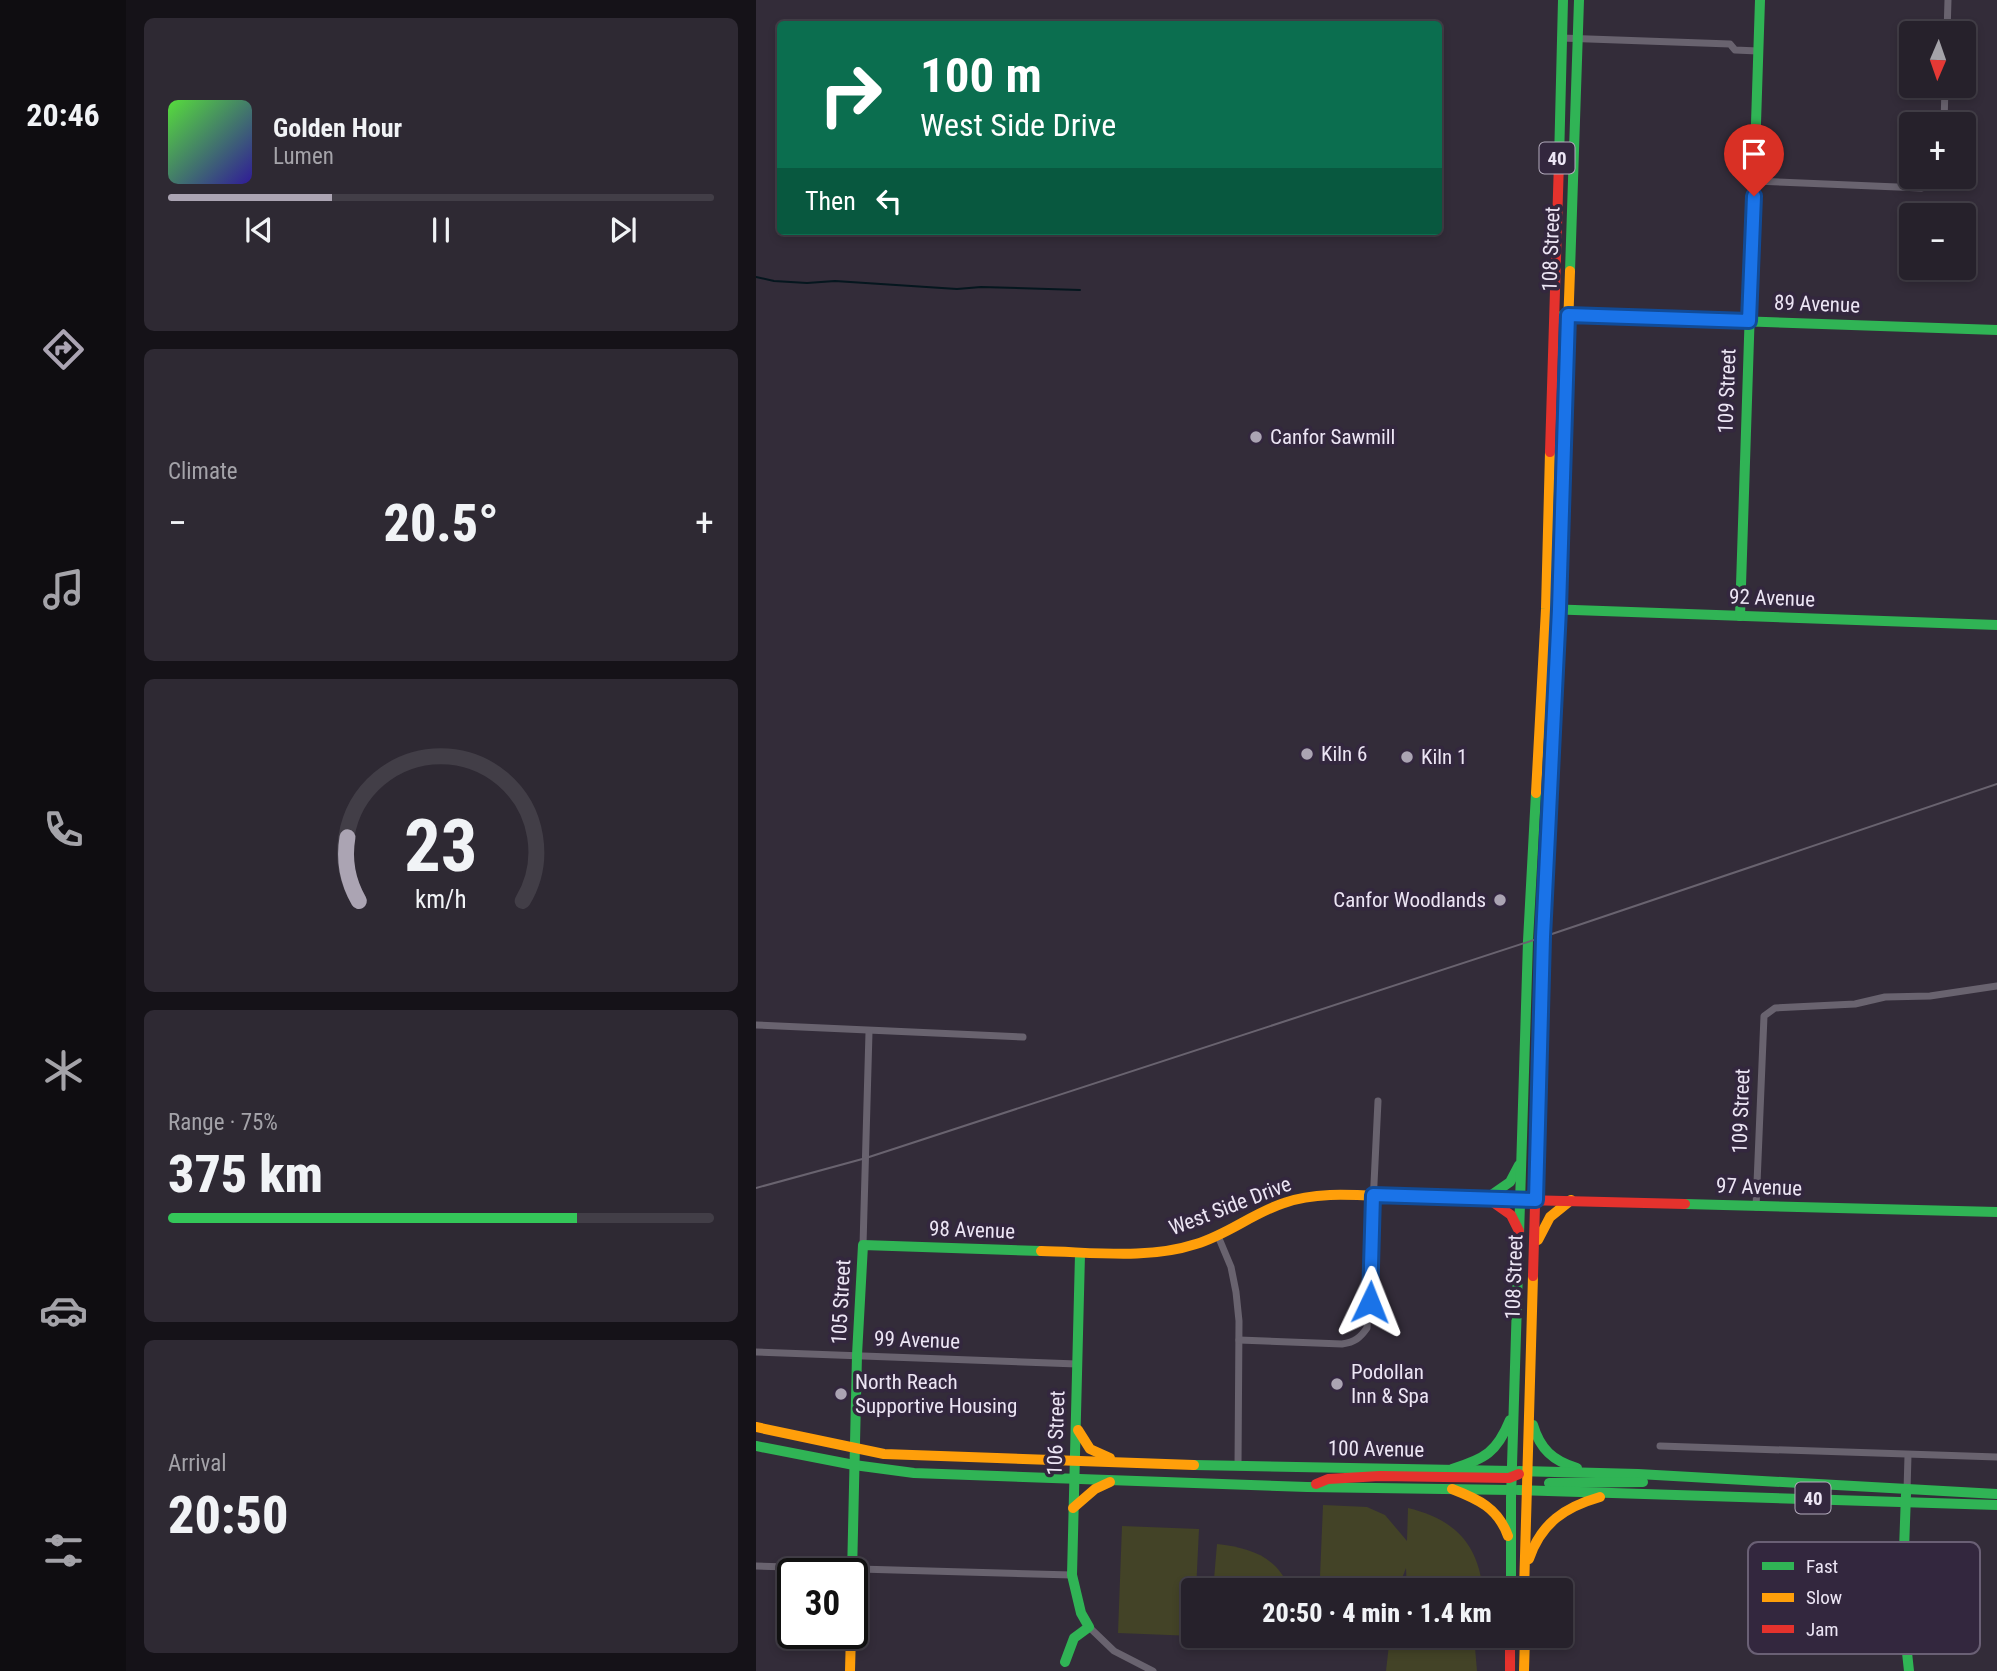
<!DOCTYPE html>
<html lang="en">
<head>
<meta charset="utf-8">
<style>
	:root { --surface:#26212b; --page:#2e2933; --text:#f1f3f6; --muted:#a4a3a9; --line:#423e47; --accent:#aba4b3 }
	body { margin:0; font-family:"Roboto Condensed",sans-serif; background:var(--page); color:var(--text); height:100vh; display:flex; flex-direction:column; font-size:26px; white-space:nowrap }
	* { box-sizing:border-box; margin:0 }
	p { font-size:23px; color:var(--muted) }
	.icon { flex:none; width:38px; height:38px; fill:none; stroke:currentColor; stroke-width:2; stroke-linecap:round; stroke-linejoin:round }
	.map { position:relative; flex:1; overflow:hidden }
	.drawer { display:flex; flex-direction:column; gap:18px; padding:18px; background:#151218; width:630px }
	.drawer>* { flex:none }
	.banner { position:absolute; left:21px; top:21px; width:665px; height:214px; border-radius:7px; box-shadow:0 4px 10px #0003,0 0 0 2px var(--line); background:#0b6e4f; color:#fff; overflow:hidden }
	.needle { width:46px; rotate:182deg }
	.tools { position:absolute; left:1143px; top:21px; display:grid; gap:14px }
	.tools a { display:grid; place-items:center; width:77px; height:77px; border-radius:7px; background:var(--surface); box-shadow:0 4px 10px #0003,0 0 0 2px var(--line); font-size:35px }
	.speed { position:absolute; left:21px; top:1558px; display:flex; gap:14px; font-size:35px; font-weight:700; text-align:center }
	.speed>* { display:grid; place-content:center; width:91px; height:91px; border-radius:50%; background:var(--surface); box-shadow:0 4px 10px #0003,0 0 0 2px var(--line); line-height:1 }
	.speed .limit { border:4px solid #111; border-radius:10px; background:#fff; color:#111 }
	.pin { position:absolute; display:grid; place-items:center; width:60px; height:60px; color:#fff; margin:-72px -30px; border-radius:50% 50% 50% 0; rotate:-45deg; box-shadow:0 0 7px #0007 }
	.pin .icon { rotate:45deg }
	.me { position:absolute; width:77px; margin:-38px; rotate:2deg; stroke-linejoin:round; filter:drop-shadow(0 0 5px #0008) }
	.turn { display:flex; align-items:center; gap:24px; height:147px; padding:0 28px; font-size:32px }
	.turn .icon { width:91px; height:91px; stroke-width:2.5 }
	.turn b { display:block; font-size:49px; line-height:60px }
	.then { display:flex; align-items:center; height:66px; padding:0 28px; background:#0003; gap:14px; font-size:26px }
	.big { font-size:52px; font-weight:800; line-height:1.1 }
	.drawer .card { flex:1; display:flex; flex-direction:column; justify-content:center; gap:10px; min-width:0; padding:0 24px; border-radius:10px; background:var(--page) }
	.drawer .dial { align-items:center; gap:0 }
	.dial svg { height:182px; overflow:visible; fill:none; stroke:var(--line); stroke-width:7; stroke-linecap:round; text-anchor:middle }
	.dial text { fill:var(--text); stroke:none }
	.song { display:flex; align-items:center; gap:21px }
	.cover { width:84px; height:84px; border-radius:10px; background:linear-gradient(135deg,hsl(110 70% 55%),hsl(250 70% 35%)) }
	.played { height:7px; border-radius:4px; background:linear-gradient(90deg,var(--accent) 30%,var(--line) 30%) }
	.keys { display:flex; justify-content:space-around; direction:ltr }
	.heat { display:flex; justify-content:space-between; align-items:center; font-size:38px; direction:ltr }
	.charge { height:10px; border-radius:5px; background:linear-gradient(90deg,#34c759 75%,var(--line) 0) }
	.trip { position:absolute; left:425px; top:1578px; width:392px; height:70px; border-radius:7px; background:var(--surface); box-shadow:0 4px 10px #0003,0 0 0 2px var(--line); font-weight:800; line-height:70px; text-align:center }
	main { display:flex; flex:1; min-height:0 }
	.dock { display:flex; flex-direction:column; width:126px; justify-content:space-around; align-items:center; background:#0f0d11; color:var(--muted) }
	.dock .icon { width:49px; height:49px }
	.dock .selected { color:var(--accent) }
	.dock b { font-size:32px; color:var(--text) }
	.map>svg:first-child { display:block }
	.green { fill:#434327 }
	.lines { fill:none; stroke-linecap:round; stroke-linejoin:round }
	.stream { stroke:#05161e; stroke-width:2 }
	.street { stroke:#69636f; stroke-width:7 }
	.fast { stroke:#30b455; stroke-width:10 }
	.slow { stroke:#ff9f0a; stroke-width:10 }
	.jam { stroke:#e5322d; stroke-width:10 }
	.rail { stroke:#69636f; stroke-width:2 }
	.route-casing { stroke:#114b97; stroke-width:18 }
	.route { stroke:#1a73e8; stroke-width:12 }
	.poi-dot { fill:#aba4b3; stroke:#33273e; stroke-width:2.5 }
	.labels { text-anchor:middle; stroke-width:7; stroke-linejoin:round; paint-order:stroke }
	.shield { fill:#33273e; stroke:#b4acbd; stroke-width:2 }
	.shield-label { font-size:19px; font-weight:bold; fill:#ece5f4 }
	.street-label { font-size:21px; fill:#ece5f4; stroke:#33273e }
	.poi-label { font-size:21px; fill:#ece5f4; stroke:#33273e; text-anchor:start }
	.key { fill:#33273e; stroke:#6a6075; stroke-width:2 }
	.key-label { font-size:19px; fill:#ece5f4 }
</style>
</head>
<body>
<main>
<nav class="dock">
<b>20:46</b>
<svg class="icon selected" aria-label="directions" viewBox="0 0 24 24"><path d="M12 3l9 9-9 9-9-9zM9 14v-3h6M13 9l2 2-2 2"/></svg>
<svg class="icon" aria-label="music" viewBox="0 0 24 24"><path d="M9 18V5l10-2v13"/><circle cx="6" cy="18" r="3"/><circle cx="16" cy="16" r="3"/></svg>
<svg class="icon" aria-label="phone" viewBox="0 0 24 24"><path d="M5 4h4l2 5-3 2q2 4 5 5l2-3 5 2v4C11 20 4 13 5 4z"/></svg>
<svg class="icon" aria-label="climate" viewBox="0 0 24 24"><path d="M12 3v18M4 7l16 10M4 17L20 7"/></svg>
<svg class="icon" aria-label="car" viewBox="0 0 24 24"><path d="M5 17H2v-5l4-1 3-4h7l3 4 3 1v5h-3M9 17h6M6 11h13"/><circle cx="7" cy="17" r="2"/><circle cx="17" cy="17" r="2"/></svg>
<svg class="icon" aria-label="filters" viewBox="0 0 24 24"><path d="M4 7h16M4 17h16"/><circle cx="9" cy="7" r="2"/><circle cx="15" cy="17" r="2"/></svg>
</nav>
<section class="drawer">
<div class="card">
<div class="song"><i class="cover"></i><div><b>Golden Hour</b><p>Lumen</p></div></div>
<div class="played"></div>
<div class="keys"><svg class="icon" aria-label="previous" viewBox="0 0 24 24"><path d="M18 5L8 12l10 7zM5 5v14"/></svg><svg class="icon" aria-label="pause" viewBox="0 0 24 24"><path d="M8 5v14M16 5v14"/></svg><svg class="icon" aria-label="next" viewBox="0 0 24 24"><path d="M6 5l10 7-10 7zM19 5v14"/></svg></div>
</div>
<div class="card"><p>Climate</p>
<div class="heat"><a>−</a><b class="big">20.5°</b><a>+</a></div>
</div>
<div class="card dial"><svg viewBox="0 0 100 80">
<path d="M14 69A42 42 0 1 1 86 69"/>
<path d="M14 69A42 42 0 0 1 9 41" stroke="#aba4b3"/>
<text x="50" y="56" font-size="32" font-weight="700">23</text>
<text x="50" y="72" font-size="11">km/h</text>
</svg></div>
<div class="card"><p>Range · 75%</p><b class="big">375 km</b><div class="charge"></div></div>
<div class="card"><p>Arrival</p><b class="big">20:50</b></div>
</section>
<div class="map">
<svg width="1241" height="1671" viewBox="0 0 1241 1671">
	<rect width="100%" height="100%" fill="#332c39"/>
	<g class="green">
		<path d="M567 1505 611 1507 629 1515 651 1541 652 1508C697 1519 722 1542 727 1591H651L650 1568 643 1586 570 1584 564 1577Z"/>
		<polygon points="366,1526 443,1529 440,1591 438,1591 438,1636 362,1633"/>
		<path d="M461 1544C494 1548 522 1556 534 1591H457Z"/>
		<polygon points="634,1636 718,1636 721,1671 630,1671"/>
	</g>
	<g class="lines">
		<polyline class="stream" points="0,277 18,281 51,283 79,281 201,289 225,287 324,290"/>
		<g class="street">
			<polyline points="1191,33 1192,0"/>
			<polyline points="805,38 974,44 979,50 1002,51"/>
			<polyline points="1188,124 1189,86"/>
			<polyline points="998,181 1165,188 1177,185 1183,177"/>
			<polyline points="0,1025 267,1037"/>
			<polyline points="1000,1207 1008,1016 1019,1008 1099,1004 1129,997 1174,996 1241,986"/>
			<polyline points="462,1236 475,1267 480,1292 483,1321 482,1466"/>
			<polyline points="107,1245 113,1032"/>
			<path d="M483 1340 586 1344C599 1342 604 1338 611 1328L622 1101"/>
			<polyline points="0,1352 321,1364"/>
			<polyline points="904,1446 1241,1457"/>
			<polyline points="1151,1491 1152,1455"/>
			<polyline points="0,1566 316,1575"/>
			<polyline points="333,1627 358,1651 397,1671"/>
		</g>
		<g class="fast">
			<polyline points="803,161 807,0"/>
			<polyline points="814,271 823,0"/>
			<polyline points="807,315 1241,330"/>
			<polyline points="790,609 1241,625"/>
			<polyline points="984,616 1004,0"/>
			<polyline points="782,1099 787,937 800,667"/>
			<polyline points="731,1198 754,1182 763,1165"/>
			<polyline points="929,1204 1241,1212"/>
			<path d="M777 1425C784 1449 797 1461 821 1468"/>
			<polyline points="0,1446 98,1465 158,1473 551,1487 756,1490"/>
			<polyline points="438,1465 756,1471"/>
			<path d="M696 1469C729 1459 741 1452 754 1420"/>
			<polyline points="763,1471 882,1474 1241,1494"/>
			<polyline points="793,1483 887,1482"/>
			<polyline points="762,1490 1241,1505"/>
			<polyline points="1150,1494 1146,1606 1153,1671"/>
			<polyline points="96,1575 101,1355 107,1245 285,1251"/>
			<polyline points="755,1591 755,1498 772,941 780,793"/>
			<polyline points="309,1662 318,1638 333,1627 325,1613 316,1575 324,1254"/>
		</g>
		<g class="slow">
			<polyline points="800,667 814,271"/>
			<polyline points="780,793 790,609 794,452"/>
			<polyline points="782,1240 794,1217 815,1200"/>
			<path d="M285 1251C336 1252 391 1260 440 1244 471 1235 497 1213 528 1203 564 1190 608 1196 646 1197"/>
			<polyline points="0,1427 128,1454 438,1465"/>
			<polyline points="322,1430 334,1449 354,1458"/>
			<path d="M696 1489C722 1499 742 1508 752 1536"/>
			<polyline points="317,1508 339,1489 354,1482"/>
			<path d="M773 1559C785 1523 809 1507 844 1497"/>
			<polyline points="768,1591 777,1276"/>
			<polyline points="94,1671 95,1633"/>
			<polyline points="768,1671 769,1636"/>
		</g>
		<g class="jam">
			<polyline points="794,452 803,161"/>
			<polyline points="646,1197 929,1204"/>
			<polyline points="731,1198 755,1215 763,1231"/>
			<polyline points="777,1276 782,1099"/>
			<polyline points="560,1484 572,1479 624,1476 753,1478 763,1474"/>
			<polyline points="754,1636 754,1671"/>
		</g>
		<polyline class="rail" points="0,1188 110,1158 787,937 1241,784"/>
	</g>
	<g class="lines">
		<defs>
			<polyline id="route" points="614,1302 617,1195 780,1200 787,937 803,609 812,315 993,321 998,196"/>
		</defs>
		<use href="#route" class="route-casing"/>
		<use href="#route" class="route"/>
	</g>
	<g class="poi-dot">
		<circle cx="500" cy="437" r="7"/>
		<circle cx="551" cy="754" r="7"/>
		<circle cx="651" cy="757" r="7"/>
		<circle cx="744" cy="900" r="7"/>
		<circle cx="581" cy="1384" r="7"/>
		<circle cx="85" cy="1394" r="7"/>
	</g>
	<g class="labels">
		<g class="shield">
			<rect x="783.5" y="142.5" width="35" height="31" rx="5"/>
			<rect x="1039.5" y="1482.5" width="35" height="31" rx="5"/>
		</g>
		<g class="shield-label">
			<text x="801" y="165">40</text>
			<text x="1057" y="1505">40</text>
		</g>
		<g class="street-label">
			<text transform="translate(795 249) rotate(-88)" y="7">108 Street</text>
			<text transform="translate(1061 304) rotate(2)" y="7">89 Avenue</text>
			<text transform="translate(971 391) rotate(-88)" y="7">109 Street</text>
			<text transform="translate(1016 598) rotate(2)" y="7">92 Avenue</text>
			<text transform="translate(985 1111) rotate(-88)" y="7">109 Street</text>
			<text transform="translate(1003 1187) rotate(2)" y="7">97 Avenue</text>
			<text transform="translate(474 1206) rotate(-21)" y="7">West Side Drive</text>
			<text transform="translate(216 1230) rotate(2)" y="7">98 Avenue</text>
			<text transform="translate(758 1277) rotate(-88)" y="7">108 Street</text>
			<text transform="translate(85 1302) rotate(-87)" y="7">105 Street</text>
			<text transform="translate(161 1340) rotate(2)" y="7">99 Avenue</text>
			<text transform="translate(300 1433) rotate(-88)" y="7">106 Street</text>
			<text transform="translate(620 1449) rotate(1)" y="7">100 Avenue</text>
		</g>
		<g class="poi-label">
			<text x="514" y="444">Canfor Sawmill</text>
			<text x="565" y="761">Kiln 6</text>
			<text x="665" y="764">Kiln 1</text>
			<text x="730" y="907" text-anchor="end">Canfor Woodlands</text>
			<text x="595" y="1379">Podollan<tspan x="595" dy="24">Inn &amp; Spa</tspan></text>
			<text x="99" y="1389">North Reach<tspan x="99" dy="24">Supportive Housing</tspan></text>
		</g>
	</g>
	<rect x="992" y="1542" width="232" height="112" rx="10" class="key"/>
	<rect x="1006" y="1562" width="32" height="8" fill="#30b455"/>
	<rect x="1006" y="1593" width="32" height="9" fill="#ff9f0a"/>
	<rect x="1006" y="1625" width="32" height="8" fill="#e5322d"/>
	<g class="key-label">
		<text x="1050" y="1573">Fast</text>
		<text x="1050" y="1604">Slow</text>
		<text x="1050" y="1636">Jam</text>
	</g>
</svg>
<div class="tools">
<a><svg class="needle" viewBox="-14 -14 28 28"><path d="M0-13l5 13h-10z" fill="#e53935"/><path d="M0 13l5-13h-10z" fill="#a4a3a9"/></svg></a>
<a>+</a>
<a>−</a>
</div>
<div class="speed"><div class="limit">30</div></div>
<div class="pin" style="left:998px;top:196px;background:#d93025"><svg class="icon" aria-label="arrive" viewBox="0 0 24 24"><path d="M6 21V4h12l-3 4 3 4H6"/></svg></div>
<svg class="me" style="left:614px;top:1302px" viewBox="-20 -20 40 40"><path d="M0-17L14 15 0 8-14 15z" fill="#1a73e8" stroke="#fff" stroke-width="4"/></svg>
<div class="trip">20:50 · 4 min · 1.4 km</div>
<div class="banner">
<div class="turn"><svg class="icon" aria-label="right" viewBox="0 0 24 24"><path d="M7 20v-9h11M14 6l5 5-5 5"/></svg><div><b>100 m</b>West Side Drive</div></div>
<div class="then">Then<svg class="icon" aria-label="left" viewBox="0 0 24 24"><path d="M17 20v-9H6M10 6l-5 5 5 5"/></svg></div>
</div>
</div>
</main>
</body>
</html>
